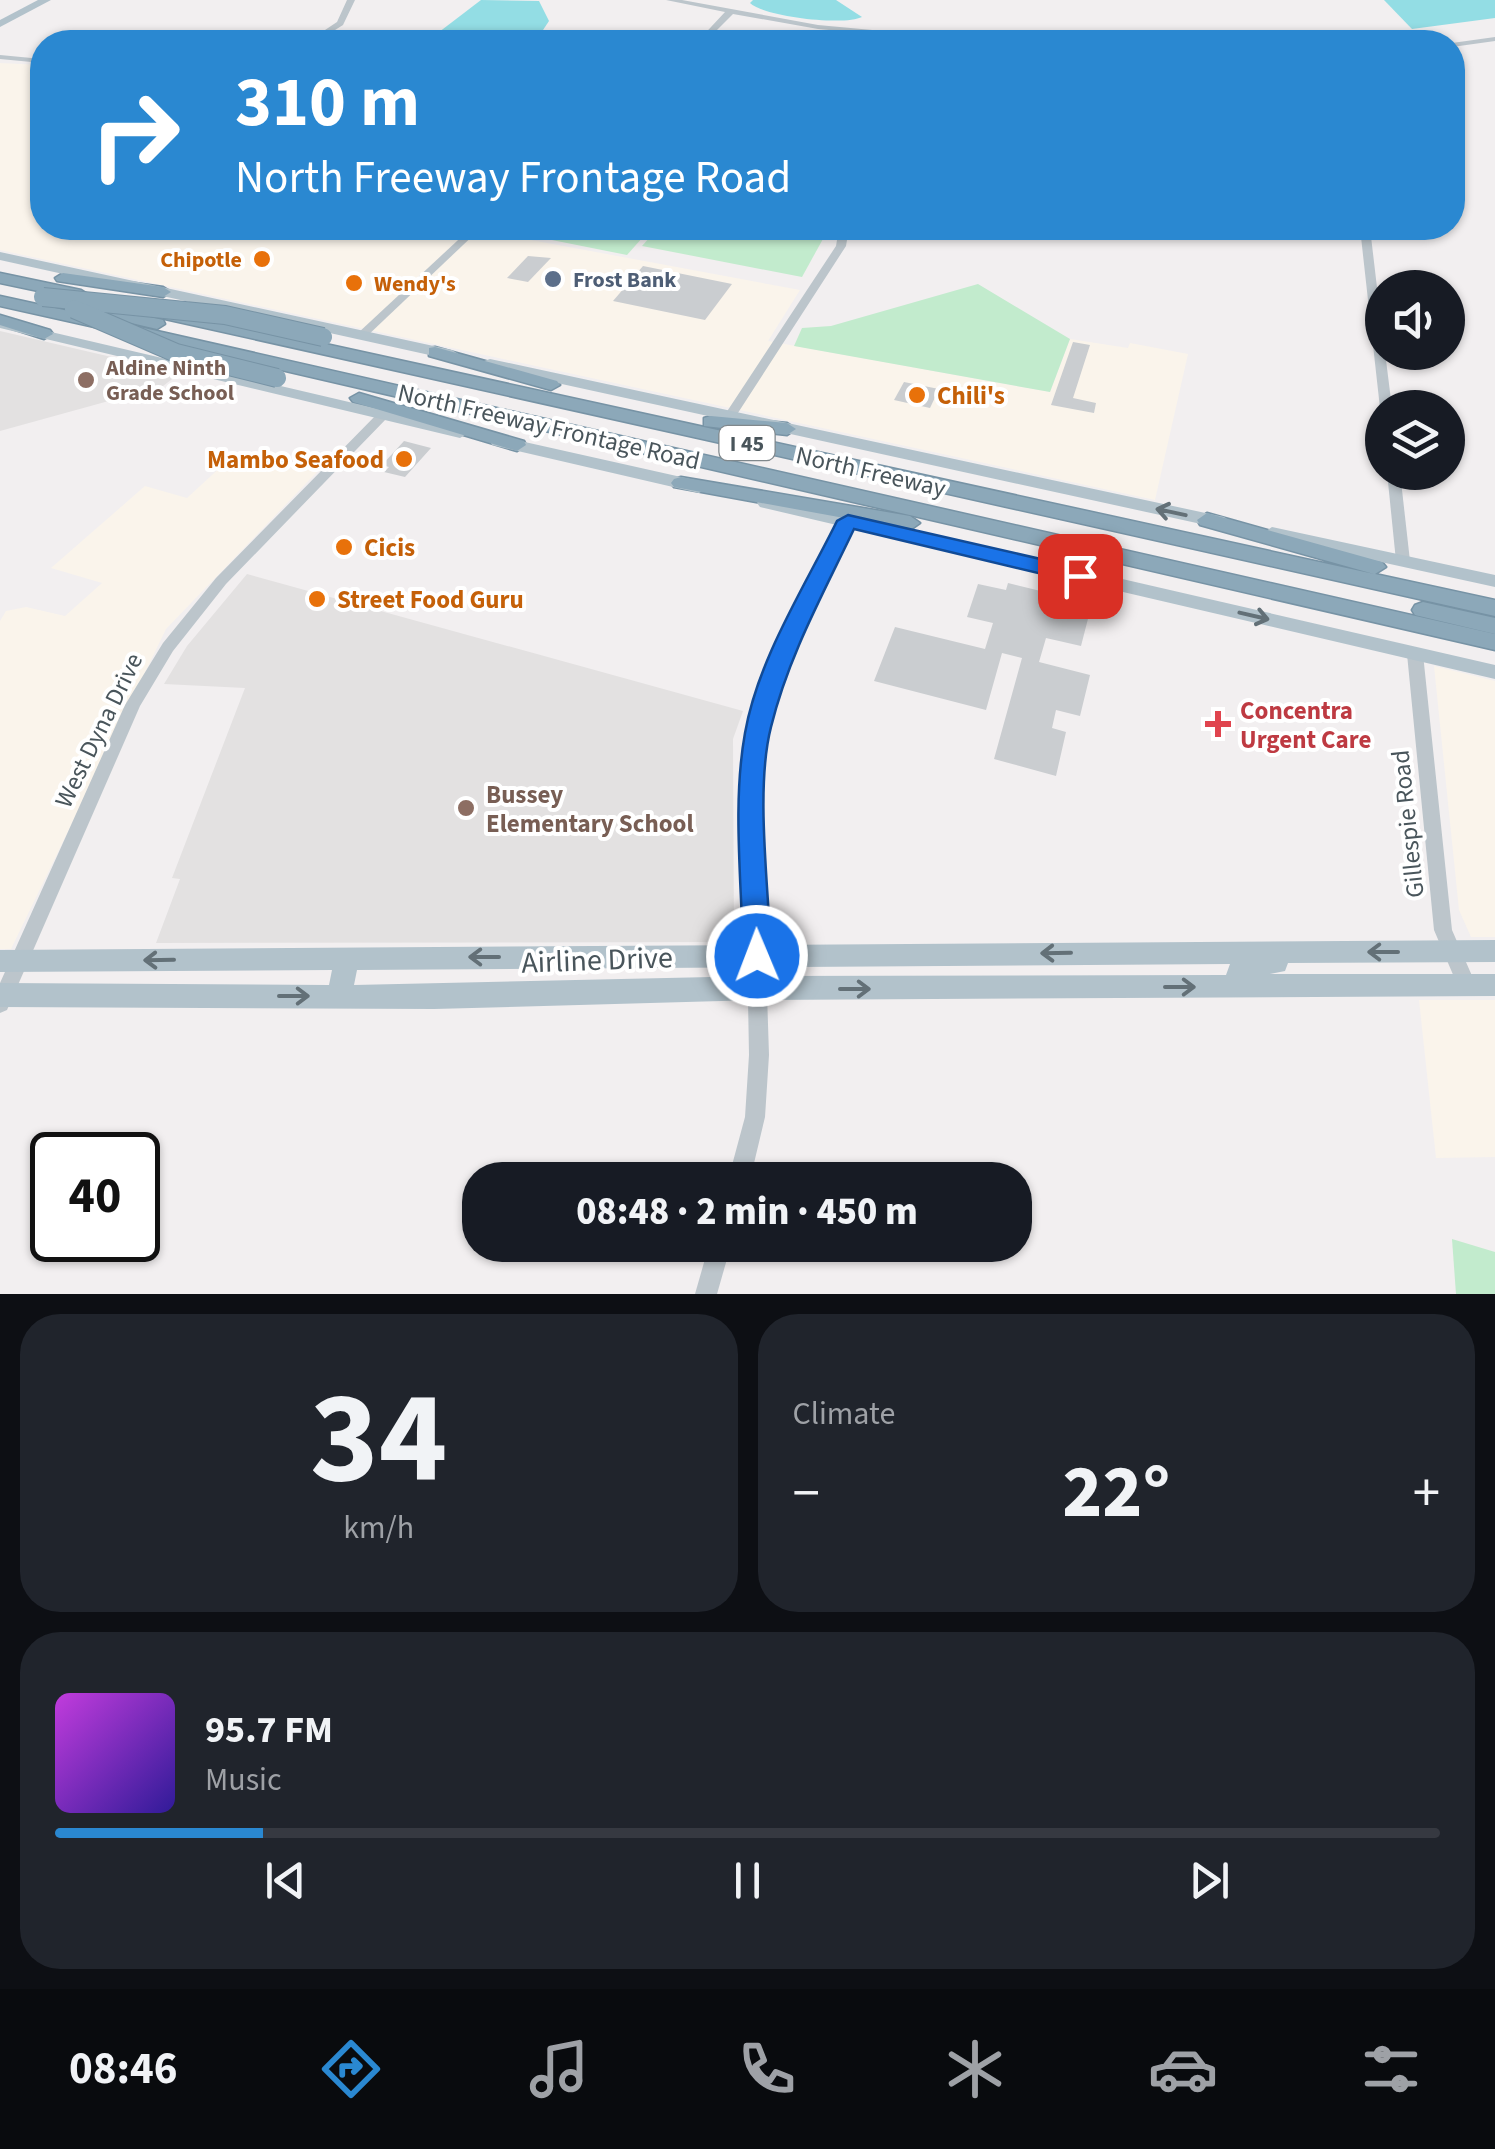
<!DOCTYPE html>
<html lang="en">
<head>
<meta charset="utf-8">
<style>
	:root { --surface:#171b24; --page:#20242c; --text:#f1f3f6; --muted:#9ea1a6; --line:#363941; --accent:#2a88d1 }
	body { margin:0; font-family:"Source Sans 3",sans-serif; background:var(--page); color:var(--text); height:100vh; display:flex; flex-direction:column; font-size:38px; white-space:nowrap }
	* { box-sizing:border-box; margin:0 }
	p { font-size:32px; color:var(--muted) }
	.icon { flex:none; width:55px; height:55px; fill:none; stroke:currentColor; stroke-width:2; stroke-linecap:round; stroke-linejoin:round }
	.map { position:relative; height:1294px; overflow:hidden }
	.panel { display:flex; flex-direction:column; gap:20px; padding:20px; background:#0d0f14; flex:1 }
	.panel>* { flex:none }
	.guide { position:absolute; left:30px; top:30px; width:1435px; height:210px; border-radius:40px; box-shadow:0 2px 8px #0004; background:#2a88d1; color:#fff; overflow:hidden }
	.controls { position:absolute; left:1365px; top:270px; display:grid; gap:20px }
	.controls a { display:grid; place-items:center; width:100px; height:100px; border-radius:50%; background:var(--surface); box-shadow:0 2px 8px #0004; font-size:50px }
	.speed { position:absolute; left:30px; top:1132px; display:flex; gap:20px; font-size:50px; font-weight:700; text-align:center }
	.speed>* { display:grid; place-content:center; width:130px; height:130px; border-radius:50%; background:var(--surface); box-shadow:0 2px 8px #0004; line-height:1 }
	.speed .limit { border:5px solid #111; border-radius:15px; background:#fff; color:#111 }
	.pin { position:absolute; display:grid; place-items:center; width:85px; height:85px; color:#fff; margin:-42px; border-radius:20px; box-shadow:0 5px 15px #0006 }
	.me { position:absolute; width:110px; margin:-55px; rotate:359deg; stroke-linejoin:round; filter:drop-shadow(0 0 8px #0008) }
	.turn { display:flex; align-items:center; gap:35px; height:210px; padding:0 40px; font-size:45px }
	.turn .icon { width:130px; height:130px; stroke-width:2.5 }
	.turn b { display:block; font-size:70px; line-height:85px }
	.big { font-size:75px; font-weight:800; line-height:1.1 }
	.panel .card { flex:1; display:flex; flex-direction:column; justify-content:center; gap:15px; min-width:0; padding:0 35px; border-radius:40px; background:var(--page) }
	.panel .dial { align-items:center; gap:0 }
	.dial b { font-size:130px; line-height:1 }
	.song { display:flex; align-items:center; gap:30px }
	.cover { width:120px; height:120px; border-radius:15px; background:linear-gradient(135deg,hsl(290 70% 55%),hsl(250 70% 35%)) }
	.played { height:10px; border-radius:5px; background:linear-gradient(90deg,var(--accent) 15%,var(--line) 15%) }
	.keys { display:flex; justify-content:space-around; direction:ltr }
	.heat { display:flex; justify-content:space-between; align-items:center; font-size:55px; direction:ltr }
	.panel .tiles { flex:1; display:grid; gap:20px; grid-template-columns:1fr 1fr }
	.card:last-child { grid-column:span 2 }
	.trip { position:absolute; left:462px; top:1162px; width:570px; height:100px; border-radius:40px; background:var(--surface); box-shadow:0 2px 8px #0004; font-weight:800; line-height:100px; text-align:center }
	.tab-bar { display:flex; height:160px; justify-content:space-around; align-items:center; background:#090b0e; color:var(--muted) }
	.tab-bar .icon { width:70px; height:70px }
	.tab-bar .on { color:var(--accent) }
	.tab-bar b { font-size:45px; color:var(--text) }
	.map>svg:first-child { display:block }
	.commercial { fill:#faf4eb }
	.education { fill:#e3e1e1 }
	.green { fill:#c2ebcd }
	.water { fill:#93dde4 }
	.building { fill:#cacdd0 }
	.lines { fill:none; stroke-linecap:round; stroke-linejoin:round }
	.highway-casing { stroke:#7793a5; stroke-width:3 }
	.minor { fill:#bcc5cb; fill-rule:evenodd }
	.major { fill:#b2c2cb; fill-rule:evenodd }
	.highway { fill:#8ca8b9; fill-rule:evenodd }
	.highway-bridge-casing { stroke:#7793a5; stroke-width:20; stroke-linecap:butt }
	.highway-bridge { stroke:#8ca8b9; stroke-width:18 }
	.oneway { stroke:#637077 }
	.route { fill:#1a73e8; stroke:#114b97; stroke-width:2.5 }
	.food-dot { fill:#e8710a; stroke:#fff; stroke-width:4 }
	.service-dot { fill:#5c6f8a; stroke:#fff; stroke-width:4 }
	.education-dot { fill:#8d6e63; stroke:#fff; stroke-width:4 }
	.health-dot { fill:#e0444e; stroke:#fff; stroke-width:4 }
	.labels { text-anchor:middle; stroke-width:8; stroke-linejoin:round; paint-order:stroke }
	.far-food-label { font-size:22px; font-weight:bold; fill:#c56008; stroke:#fff; text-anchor:end }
	.far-service-label { font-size:22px; font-weight:bold; fill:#4e5e75; stroke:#fff; text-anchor:start }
	.far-education-label { font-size:22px; font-weight:bold; fill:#785e54; stroke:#fff; text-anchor:start }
	.shield { fill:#fff; stroke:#80888c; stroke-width:2.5 }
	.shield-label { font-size:22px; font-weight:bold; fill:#49555b }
	.food-label { font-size:25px; font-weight:bold; fill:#c56008; stroke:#fff; text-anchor:start }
	.street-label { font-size:25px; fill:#49555b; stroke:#fff }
	.health-label { font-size:25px; font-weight:bold; fill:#be3a42; stroke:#fff; text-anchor:start }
	.education-label { font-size:25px; font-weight:bold; fill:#785e54; stroke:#fff; text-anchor:start }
	.near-street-label { font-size:30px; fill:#49555b; stroke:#fff }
</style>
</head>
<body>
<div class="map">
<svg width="1495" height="1294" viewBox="0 0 1495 1294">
	<rect width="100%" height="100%" fill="#f2eff0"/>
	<g class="commercial">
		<polygon points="0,63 42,65 42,228 467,228 800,290 768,341 1050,392 1070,339 1128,348 1130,343 1188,354 1155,500 0,250"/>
		<polygon points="237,452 317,472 166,629 11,949 0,949 0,621 6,611 26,607 65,616 102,583 51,568 145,486 187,498"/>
		<polygon points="1434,666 1495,681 1495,937 1471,937 1459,910"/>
		<polygon points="1419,1000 1495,1000 1495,1157 1436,1158"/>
	</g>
	<g class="education">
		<polygon points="0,331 180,373 163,386 0,431"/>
		<polygon points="247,574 743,711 733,739 734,942 156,943 180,879 172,878 245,688 164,684 187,646"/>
	</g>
	<g class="green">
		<polygon points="492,228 651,228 627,255"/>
		<polygon points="658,228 829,228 802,277 642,246"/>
		<polygon points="978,284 1070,339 1050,392 794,346 802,328 831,326"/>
		<polygon points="1452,1239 1495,1252 1495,1294 1456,1294"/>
	</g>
	<g class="water">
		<polygon points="481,0 539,1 549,21 535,42 426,42"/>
		<path d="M753 0H836L862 17C844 26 765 17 750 3Z"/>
		<polygon points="1384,0 1495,0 1495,18 1412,29"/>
	</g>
	<g class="building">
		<polygon points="528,256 551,258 528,282 507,278"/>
		<polygon points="643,266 732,284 705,320 613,301"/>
		<polygon points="1073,342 1090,345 1073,398 1096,403 1094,413 1051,405"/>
		<polygon points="904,382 939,389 930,408 894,400"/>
		<polygon points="404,441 431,448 405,477 384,472 389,467 382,465"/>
		<polygon points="1008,583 1065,597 1063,604 1090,611 1081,646 1046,638 1039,662 1090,675 1080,716 1056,710 1052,728 1066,732 1056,776 994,759 1022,658 1002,653 986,710 874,681 895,627 985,649 993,623 967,617 978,584 1006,590"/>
	</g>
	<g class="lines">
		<defs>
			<g id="highway">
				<polygon points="0,273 81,290 89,295 81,300 0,283"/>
				<polygon points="63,273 163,287 171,292 163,297 57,281 55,278"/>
				<polygon points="0,296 105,319 107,323 99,328 0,306"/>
				<polygon points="82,301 163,320 165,324 157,329 76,310 76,302"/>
				<polygon points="171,310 1374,574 1200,525 1197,520 1207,513 1382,562 1386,567 1375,574 1495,600 1495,616 165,319 163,315"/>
				<polygon points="0,315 50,330 53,334 44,339 0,325"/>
				<polygon points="135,326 1495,634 1495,650 129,335 127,331"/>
				<polygon points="435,347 557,381 560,385 551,390 429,356 429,348"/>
				<polygon points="359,393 524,441 526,445 517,451 353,402 350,398"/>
				<polygon points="711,416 787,423 796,429 787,435 704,426 704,418"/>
				<polygon points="681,477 910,516 920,523 910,530 674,487 671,483 674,479"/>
				<polygon points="1423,602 1495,618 1495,634 1415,615 1412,610 1415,605"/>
			</g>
		</defs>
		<use href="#highway" class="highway-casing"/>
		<g class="minor">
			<polygon points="347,0 355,0 343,25 316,42 307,42 337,22"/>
			<polygon points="666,0 682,0 818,25 981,40 985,42 961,42 818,29 733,14 705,42 697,42 725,12"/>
			<polygon points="1495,37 1495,41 1452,47 1452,43"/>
			<polygon points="0,55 42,59 42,63 0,59"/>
			<polygon points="471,228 481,228 365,338 357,338 357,334"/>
			<polygon points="839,228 849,228 846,246 734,419 726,419 724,416 836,246"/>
			<polygon points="1360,228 1370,228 1382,330 1382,352 1385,352 1392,408 1382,408 1382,411 1380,408"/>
			<polygon points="384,410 390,414 388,417 226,584 173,651 140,706 7,1010 0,1013 0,983 125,705 163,643 216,578 380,411"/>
			<polygon points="1387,472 1400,472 1410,561 1403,566 1396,561"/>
			<path d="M847 517 854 521C812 606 771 682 760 777L769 1055 765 1117 750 1180H728L745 1117 749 1055 744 777C756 682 798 606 840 521Z"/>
			<polygon points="1415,649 1423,654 1452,930 1476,985 1474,991 1467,994 1460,991 1434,930 1407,654"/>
			<polygon points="709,1245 731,1245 717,1294 695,1294"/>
		</g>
		<g class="major">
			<polygon points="38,0 51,0 0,27 0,20"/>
			<polygon points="0,252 452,350 460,355 452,360 0,260"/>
			<polygon points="0,320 460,428 468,433 460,438 0,328"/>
			<polygon points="490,359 1224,517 1233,523 1224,529 484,367 484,361"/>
			<polygon points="498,436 699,481 708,487 699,493 492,445 490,441"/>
			<polygon points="766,497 1495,665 1495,679 760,507 757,503 760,499"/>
			<polygon points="1272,527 1495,575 1495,587 1266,537 1263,533"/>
			<path d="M1495 940V962L1288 963 1285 971 1270 974H1495V996L757 1000 434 1009 0 1007V983L329 985 332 970 0 972V950ZM1230 964 1226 975 757 976 354 985 357 970Z"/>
		</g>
		<use href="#highway" class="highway"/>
		<defs>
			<g id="highway-bridge">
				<polyline points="43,297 225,315 323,337"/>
				<polyline points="74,309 176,353 277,378"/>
			</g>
		</defs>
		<use href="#highway-bridge" class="highway-bridge-casing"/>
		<use href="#highway-bridge" class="highway-bridge"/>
	</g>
	<defs><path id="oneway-shaft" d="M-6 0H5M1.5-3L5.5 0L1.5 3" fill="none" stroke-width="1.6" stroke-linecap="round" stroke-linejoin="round" transform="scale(2.5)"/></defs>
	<g class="oneway">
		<use href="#oneway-shaft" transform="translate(1171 512) rotate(-168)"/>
		<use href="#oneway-shaft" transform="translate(1254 616) rotate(13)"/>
		<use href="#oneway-shaft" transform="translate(1383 952) rotate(180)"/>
		<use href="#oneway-shaft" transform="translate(1056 953) rotate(179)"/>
		<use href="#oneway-shaft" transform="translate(484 957) rotate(180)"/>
		<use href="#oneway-shaft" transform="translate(159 960) rotate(179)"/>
		<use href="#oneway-shaft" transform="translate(1180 987)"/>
		<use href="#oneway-shaft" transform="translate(855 989)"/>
		<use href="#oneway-shaft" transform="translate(294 996)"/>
	</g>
	<path class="route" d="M848 515 1080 568 1091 576 1080 583 854 529C823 594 788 657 771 727 755 789 769 890 771 956L767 965 757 969 747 965 743 956C742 883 732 805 745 733 758 659 804 588 837 521Z"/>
	<g class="food-dot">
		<circle cx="262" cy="259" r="10"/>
		<circle cx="354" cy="283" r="10"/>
		<circle cx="917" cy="395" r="10"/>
		<circle cx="404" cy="459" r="10"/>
		<circle cx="344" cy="547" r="10"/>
		<circle cx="317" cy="599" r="10"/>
	</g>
	<circle class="service-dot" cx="553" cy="279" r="10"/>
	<g class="education-dot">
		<circle cx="86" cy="380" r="10"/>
		<circle cx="466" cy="808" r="10"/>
	</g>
	<path class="health-dot" d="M1213 709h10v10h10v10h-10v10h-10v-10h-10v-10h10z"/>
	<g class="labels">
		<g class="far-food-label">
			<text x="242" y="267">Chipotle</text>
			<text x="374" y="291" text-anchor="start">Wendy's</text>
		</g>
		<g class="far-service-label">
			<text x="573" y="287">Frost Bank</text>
		</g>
		<g class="far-education-label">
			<text x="106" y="375">Aldine Ninth<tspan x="106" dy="25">Grade School</tspan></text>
		</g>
		<rect class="shield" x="719.5" y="426" width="55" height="34" rx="8"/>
		<g class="shield-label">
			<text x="747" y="451">I 45</text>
		</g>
		<g class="food-label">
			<text x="937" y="404">Chili's</text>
			<text x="384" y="468" text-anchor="end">Mambo Seafood</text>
			<text x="364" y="556">Cicis</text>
			<text x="337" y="608">Street Food Guru</text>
		</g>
		<g class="street-label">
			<text transform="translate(549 426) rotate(13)" y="9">North Freeway Frontage Road</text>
			<text transform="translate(871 471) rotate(13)" y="9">North Freeway</text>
			<text transform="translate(98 730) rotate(-64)" y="9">West Dyna Drive</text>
			<text transform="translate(1407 824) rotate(-96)" y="9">Gillespie Road</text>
		</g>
		<g class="health-label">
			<text x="1240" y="719">Concentra<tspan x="1240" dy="29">Urgent Care</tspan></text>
		</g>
		<g class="education-label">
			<text x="486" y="803">Bussey<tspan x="486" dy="29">Elementary School</tspan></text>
		</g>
		<g class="near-street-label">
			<text transform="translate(597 960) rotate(-2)" y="10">Airline Drive</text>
		</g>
	</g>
</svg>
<div class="controls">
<a><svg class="icon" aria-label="sound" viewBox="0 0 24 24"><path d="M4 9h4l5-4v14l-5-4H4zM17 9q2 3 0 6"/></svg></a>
<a><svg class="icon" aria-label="layers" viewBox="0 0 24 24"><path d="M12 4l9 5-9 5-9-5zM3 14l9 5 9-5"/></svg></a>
</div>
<div class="speed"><div class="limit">40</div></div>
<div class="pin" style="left:1080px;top:576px;background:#d93025"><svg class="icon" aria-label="arrive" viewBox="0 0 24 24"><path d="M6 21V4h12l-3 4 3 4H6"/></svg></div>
<svg class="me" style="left:757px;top:956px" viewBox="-20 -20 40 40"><circle r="17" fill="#1a73e8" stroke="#fff" stroke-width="3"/><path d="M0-11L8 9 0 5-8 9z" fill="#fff"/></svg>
<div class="trip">08:48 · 2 min · 450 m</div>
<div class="guide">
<div class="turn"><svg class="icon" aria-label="right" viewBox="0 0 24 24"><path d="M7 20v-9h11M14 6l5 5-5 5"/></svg><div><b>310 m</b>North Freeway Frontage Road</div></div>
</div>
</div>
<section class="panel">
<div class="tiles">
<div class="card dial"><b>34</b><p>km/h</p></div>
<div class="card"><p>Climate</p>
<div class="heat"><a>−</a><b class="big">22°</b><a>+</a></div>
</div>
<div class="card">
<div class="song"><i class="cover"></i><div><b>95.7 FM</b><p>Music</p></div></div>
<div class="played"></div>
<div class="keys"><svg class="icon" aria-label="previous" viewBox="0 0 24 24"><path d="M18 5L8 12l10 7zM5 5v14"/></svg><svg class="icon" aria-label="pause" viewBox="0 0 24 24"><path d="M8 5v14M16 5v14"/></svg><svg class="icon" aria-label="next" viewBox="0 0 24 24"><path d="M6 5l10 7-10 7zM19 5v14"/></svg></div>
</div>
</div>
</section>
<nav class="tab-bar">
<b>08:46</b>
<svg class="icon on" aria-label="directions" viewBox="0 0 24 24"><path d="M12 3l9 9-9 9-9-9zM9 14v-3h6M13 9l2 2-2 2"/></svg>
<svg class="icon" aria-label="music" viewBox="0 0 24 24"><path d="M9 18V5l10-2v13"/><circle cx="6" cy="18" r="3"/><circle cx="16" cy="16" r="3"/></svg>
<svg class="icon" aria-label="phone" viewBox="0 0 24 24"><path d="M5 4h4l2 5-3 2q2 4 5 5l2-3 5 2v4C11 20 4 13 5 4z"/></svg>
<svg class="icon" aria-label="climate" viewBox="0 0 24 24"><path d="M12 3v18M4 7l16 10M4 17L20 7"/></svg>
<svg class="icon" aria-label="car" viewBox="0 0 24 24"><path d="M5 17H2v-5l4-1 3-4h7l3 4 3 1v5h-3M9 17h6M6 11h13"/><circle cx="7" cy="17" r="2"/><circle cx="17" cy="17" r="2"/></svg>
<svg class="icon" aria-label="filters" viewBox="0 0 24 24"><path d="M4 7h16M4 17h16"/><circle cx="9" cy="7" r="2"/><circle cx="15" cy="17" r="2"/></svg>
</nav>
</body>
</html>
